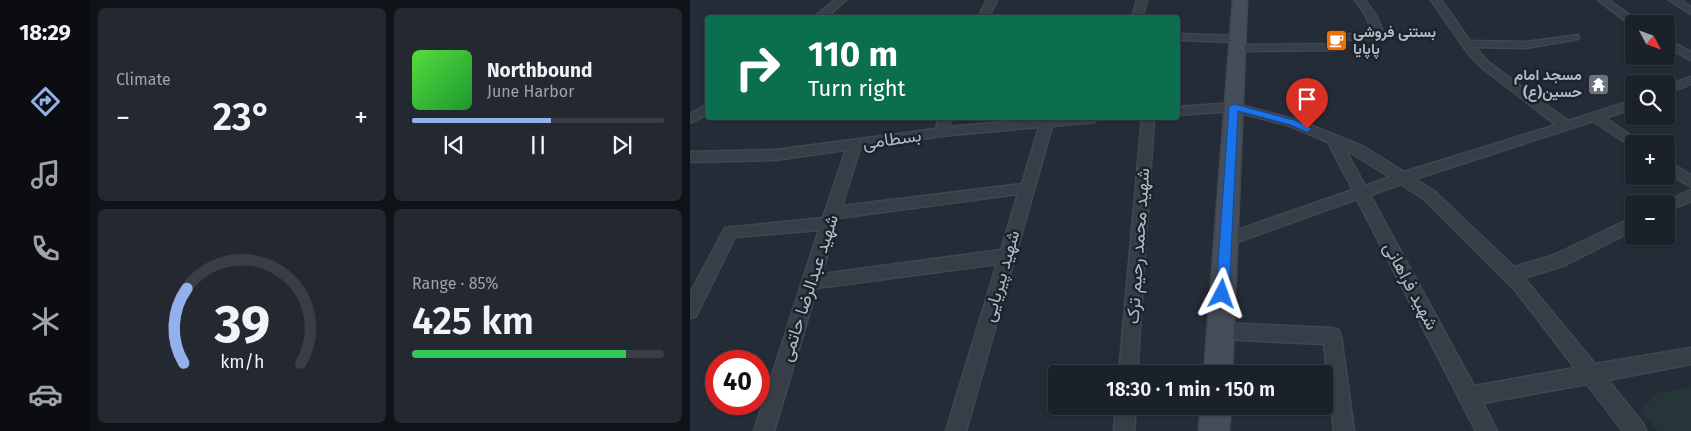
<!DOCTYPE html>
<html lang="en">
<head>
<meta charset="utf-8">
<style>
	:root { --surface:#1b2129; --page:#242931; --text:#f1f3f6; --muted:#a0a3a8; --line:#393e46; --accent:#92b1ea }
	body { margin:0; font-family:"Fira Sans",Vazirmatn,sans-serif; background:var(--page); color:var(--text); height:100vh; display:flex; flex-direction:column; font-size:19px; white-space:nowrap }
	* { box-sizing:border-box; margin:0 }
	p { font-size:16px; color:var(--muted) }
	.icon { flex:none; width:28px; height:28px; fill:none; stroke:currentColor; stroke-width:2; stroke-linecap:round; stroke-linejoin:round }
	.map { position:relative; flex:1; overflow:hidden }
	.sheet { display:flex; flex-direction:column; gap:8px; padding:8px; background:#0f1217; width:600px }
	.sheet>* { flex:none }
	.top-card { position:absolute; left:15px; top:15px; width:475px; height:105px; border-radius:5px; box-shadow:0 1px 4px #0004,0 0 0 1px var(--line); background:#0b6e4f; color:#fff; overflow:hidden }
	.needle { width:32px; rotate:131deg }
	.fabs { position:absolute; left:935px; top:15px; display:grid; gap:10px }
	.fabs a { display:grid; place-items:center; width:50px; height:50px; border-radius:5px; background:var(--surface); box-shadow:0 1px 4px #0004,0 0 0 1px var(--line); font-size:25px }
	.speed { position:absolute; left:15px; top:350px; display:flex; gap:10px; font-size:25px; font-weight:700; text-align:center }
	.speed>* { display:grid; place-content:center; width:65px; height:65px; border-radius:50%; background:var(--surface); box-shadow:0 1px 4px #0004,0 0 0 1px var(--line); line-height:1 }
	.speed .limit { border:8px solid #d22; background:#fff; color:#111 }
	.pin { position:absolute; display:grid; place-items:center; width:42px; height:42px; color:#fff; margin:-51px -21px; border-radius:50% 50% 50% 0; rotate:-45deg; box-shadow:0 0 5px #0007 }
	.pin .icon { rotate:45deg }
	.me { position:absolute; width:55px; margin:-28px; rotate:4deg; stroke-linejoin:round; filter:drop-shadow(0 0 4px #0008) }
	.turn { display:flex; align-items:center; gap:18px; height:105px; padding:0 20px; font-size:22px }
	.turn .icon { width:65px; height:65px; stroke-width:2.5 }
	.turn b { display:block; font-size:35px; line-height:42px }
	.big { font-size:38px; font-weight:600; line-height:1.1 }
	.sheet .widget { flex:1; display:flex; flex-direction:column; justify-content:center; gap:8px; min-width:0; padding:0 18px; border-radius:8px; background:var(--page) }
	.sheet .dial { align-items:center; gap:0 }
	.dial svg { height:130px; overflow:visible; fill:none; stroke:var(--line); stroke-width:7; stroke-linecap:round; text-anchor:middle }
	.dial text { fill:var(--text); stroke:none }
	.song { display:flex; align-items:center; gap:15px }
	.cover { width:60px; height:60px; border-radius:8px; background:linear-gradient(135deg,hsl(110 70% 55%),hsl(130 70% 35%)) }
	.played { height:5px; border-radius:2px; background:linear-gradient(90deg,var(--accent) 55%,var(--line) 55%) }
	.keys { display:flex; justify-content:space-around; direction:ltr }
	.heat { display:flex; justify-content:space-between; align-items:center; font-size:28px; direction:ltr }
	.charge { height:8px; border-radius:4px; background:linear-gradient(90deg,#34c759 85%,var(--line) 0) }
	.sheet .tiles { flex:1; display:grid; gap:8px; grid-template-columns:repeat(2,1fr) }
	.trip { position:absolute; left:358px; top:365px; width:285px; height:50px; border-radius:5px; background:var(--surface); box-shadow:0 1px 4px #0004,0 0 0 1px var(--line); font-weight:600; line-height:50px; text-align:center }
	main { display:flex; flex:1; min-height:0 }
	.dock { display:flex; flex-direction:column; width:90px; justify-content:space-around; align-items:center; background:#0b0d10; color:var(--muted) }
	.dock .icon { width:35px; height:35px }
	.dock .selected { color:var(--accent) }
	.dock b { font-size:22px; color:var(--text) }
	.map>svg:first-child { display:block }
	.green { fill:#263538 }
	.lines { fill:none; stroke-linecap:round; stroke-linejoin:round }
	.street-casing { stroke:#414751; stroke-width:3 }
	.secondary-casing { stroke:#414751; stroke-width:3 }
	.street { fill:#383e48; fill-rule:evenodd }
	.secondary { fill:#464d5a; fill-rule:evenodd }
	.route { fill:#1a73e8; stroke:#114b97 }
	.labels { text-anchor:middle; stroke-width:5; stroke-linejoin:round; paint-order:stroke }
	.far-poi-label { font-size:15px; font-weight:bold; fill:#b3b9c4; stroke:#1d232c; text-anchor:start }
	.street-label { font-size:18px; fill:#b3b9c4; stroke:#1d232c }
</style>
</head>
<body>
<main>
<nav class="dock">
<b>18:29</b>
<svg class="icon selected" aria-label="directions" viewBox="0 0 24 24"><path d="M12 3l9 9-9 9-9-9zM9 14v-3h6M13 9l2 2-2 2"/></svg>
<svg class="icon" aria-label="music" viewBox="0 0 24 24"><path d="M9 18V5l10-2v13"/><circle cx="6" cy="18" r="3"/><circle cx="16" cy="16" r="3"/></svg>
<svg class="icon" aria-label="phone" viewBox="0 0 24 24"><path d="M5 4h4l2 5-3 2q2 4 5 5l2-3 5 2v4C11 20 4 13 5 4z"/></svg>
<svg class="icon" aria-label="climate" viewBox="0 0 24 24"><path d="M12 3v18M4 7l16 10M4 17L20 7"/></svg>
<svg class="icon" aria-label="car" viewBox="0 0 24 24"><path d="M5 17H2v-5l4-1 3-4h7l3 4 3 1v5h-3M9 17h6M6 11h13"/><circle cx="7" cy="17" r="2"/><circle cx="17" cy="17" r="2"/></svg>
</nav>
<section class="sheet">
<div class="tiles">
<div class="widget"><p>Climate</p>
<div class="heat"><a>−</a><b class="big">23°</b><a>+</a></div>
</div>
<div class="widget">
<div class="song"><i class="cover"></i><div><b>Northbound</b><p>June Harbor</p></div></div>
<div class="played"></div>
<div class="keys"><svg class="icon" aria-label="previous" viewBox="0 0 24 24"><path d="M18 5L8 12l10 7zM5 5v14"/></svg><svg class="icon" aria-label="pause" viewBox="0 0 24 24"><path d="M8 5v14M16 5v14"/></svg><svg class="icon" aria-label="next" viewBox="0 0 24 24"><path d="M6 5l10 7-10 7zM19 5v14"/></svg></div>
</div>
<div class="widget dial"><svg viewBox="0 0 100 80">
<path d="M14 69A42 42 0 1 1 86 69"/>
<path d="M14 69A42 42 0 0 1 16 23" stroke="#92b1ea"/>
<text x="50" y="56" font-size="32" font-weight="700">39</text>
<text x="50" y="72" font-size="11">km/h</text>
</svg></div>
<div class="widget"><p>Range · 85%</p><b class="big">425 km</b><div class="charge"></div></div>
</div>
</section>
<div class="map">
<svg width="1001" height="431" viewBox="0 0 1001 431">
	<rect width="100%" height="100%" fill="#242c37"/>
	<polygon class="green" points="1001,387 1001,431 968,431 951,411 967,393"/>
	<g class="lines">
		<defs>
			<g id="street">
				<polygon points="145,0 156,0 135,18 123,18"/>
				<polygon points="297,0 307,0 298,18 288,18"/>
				<polygon points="447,0 457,0 452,18 442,18"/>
				<polygon points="665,0 675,0 686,16 695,36 694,38 652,40 650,47 645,50 547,51 542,48 547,45 641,44 642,41 639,37 640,35 683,33 676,16"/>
				<path d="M741 0H751L780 41 836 42 888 35 889 37 888 39 836 48 785 47 798 62 878 121 944 100V108L915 118 949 141 950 144H944V148L903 121 725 179 744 191 824 267 864 255 944 217V230L875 265 834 278 905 364 1001 348V364L918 380 953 424 956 431H933L897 384 793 403 807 431H786L667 199 536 246 530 244 528 240 530 236 663 190 638 142 600 126 543 111 488 115V107L543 103 608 120 674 147 714 172 866 125 790 66 777 52ZM655 149 700 177 675 186ZM711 184 734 199 826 291 885 368 784 386 680 195Z"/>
				<polygon points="908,0 919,0 951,24 944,24 942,26"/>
				<polygon points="979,0 991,0 1001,7 1001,14"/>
				<polygon points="488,34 548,36 553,39 548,42 488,40"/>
				<polygon points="976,39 1001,52 1001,60 976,47"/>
				<polygon points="1001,77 1001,84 976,94 976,86"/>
				<polygon points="18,104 18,114 0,123 0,114"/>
				<path d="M249 118H261L259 127 355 118H410L404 122 362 126 276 431H256L307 264 127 288 84 431H64L129 230 45 237 6 316 0 318V294L35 228 133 218 156 150 85 160 0 162V152L85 150 246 129ZM349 127 332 184 152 206 170 148 251 136ZM328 194 311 250 132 274 148 218Z"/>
				<polygon points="452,118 464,118 447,374 429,374"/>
				<polygon points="976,160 1001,175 1001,187 976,172"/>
				<polygon points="1001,190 1001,201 976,212 976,204 970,204"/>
				<polygon points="530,323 642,328 648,330 651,336 664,431 644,431 634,344 530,339 524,337 521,331 524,325"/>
				<polygon points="426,406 446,406 444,431 424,431"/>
			</g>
			<g id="secondary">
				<polygon points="543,0 557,0 542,374 514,374"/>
				<polygon points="511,406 541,406 539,431 509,431"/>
			</g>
		</defs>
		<use href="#street" class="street-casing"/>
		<use href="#secondary" class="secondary-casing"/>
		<use href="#street" class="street"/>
		<use href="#secondary" class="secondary"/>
	</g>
	<polygon class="route" points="544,104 607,121 622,129 617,132 601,125 548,111 539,294 537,298 532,300 528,298 526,294 539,107"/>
	<defs>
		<symbol id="cafe-square" viewBox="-11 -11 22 22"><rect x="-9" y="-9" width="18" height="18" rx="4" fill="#e8710a" stroke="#1d232c"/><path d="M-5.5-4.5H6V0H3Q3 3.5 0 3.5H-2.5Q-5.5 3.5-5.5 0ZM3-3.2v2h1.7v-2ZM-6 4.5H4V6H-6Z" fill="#fff"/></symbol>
		<symbol id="temple-square" viewBox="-11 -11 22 22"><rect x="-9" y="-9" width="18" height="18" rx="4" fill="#6b7280" stroke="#1d232c"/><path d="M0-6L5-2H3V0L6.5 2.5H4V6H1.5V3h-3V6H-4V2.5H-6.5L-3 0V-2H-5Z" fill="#fff"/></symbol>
	</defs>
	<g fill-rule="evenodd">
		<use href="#cafe-square" x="634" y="28" width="25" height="25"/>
		<use href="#temple-square" x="896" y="72" width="25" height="25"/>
	</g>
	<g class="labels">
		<g class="far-poi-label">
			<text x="663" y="37">بستنی فروشی<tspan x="663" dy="17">پاپایا</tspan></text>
			<text x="892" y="80" text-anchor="end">مسجد امام<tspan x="892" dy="17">حسین(ع)</tspan></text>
		</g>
		<g class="street-label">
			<text transform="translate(202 139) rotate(-8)" y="6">بسطامی</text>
			<text transform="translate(448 246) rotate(-86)" y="6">شهید محمد رحیم ترک</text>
			<text transform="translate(311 276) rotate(-74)" y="6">شهید پیریایی</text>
			<text transform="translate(721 286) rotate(62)" y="6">شهید فراهانی</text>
			<text transform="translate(119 288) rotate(-72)" y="6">شهید عبدالرضا حاتمی</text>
		</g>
	</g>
</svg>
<div class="fabs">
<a><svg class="needle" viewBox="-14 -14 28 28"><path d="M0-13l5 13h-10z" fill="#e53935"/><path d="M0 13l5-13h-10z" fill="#a0a3a8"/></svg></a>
<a><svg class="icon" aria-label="search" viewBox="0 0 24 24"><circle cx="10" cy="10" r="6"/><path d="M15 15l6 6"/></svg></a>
<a>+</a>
<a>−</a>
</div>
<div class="speed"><div class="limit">40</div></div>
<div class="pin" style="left:617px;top:129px;background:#d93025"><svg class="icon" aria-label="arrive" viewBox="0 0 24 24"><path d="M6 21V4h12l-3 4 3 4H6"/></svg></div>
<svg class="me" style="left:532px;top:294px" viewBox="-20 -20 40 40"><path d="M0-17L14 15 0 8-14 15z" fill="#1a73e8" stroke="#fff" stroke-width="4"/></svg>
<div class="trip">18:30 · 1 min · 150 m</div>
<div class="top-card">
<div class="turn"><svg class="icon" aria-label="right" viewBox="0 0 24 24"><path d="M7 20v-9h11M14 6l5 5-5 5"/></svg><div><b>110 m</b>Turn right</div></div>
</div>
</div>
</main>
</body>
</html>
